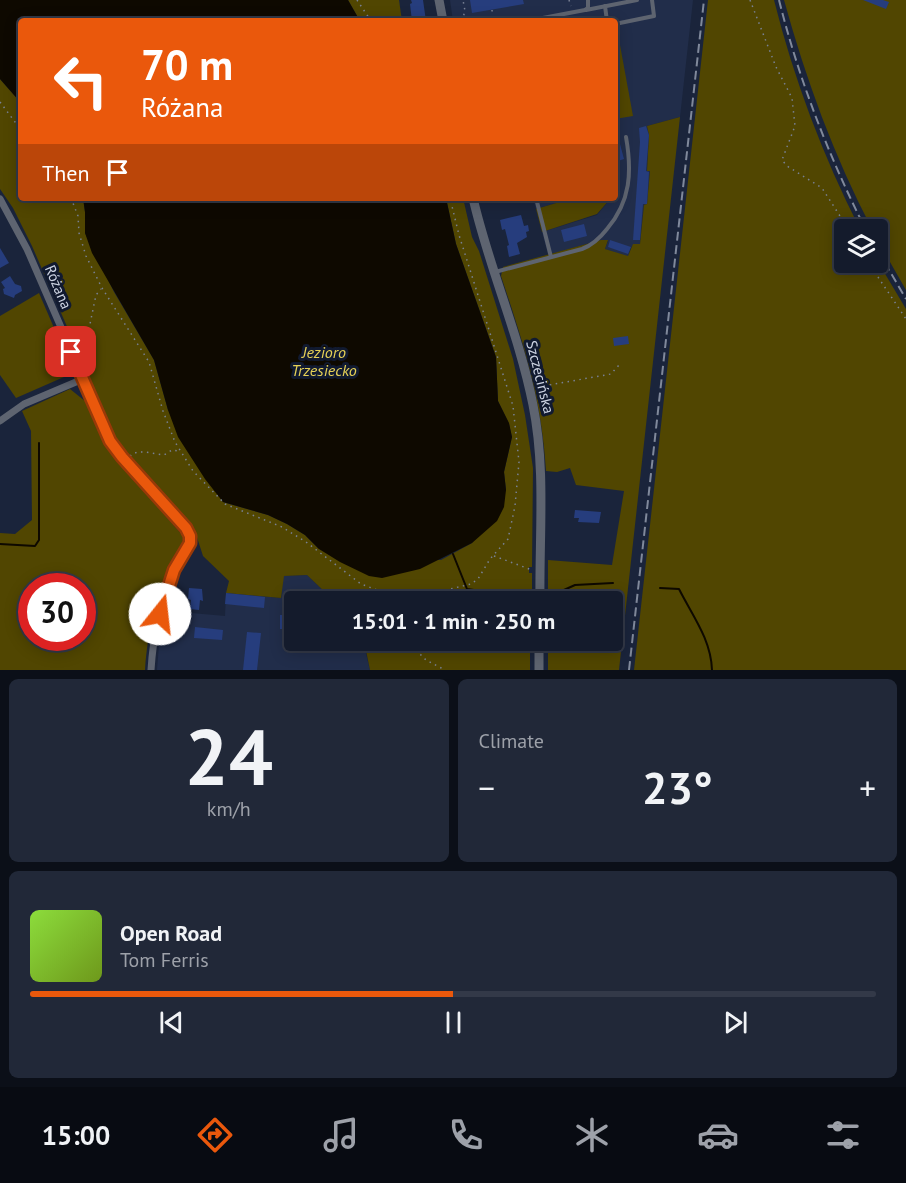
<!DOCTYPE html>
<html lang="en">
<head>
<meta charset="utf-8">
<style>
	:root { --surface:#141b2c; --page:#212838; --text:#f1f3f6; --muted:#9da1a9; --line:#333948; --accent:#ea580c }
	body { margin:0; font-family:"PT Sans",sans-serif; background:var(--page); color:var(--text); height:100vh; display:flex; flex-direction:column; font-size:22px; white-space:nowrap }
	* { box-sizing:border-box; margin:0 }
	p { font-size:20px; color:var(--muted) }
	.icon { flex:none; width:33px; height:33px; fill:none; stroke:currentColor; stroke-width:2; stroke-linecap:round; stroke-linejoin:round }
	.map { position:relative; height:670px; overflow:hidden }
	.drawer { display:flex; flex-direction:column; gap:9px; padding:9px; background:#0b0f18; flex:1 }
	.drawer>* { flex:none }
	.guide { position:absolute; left:18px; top:18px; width:600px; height:183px; border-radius:6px; box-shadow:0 3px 15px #0003,0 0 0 2px var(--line); background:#ea580c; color:#fff; overflow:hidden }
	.controls { position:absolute; left:834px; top:219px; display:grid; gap:12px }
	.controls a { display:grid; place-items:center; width:54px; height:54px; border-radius:6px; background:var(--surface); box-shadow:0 3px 15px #0003,0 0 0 2px var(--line); font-size:30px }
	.speed { position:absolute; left:18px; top:573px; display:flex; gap:12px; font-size:30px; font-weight:700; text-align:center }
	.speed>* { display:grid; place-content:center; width:78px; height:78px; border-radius:50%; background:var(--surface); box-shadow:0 3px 15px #0003,0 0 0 2px var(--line); line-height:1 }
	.speed .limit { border:9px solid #d22; background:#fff; color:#111 }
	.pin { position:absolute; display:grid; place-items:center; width:51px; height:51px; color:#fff; margin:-26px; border-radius:12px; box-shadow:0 3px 9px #0006 }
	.me { position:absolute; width:66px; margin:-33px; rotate:16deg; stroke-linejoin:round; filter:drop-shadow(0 0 4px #0008) }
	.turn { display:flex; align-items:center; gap:21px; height:126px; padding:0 24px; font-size:27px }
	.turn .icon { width:78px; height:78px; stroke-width:2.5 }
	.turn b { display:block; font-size:42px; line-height:51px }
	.then { display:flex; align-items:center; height:57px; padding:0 24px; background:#0003; gap:12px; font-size:22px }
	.big { font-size:45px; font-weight:700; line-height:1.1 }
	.drawer .card { flex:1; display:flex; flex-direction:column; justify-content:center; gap:9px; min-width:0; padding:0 21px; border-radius:9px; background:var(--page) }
	.drawer .dial { align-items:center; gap:0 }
	.dial b { font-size:78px; line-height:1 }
	.song { display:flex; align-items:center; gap:18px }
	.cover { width:72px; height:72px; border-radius:9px; background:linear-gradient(135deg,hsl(90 70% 55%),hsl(80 70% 35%)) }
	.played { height:6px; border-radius:3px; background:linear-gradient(90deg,var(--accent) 50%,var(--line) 50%) }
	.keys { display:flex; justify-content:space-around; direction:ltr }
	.heat { display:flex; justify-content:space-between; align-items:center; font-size:33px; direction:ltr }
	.drawer .tiles { flex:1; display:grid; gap:9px; grid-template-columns:1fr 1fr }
	.card:last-child { grid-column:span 2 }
	.trip { position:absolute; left:284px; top:591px; width:339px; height:60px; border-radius:6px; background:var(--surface); box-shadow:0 3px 15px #0003,0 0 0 2px var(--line); font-weight:700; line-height:60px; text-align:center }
	.tabs { display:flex; height:96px; justify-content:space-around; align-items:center; background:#080b12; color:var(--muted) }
	.tabs .icon { width:42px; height:42px }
	.tabs .active { color:var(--accent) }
	.tabs b { font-size:27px; color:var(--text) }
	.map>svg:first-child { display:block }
	.built { fill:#212d4a }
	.green { fill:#514601; fill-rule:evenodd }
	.water { fill:#0e0900 }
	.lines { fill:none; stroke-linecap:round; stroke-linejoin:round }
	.stream { stroke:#0e0900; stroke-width:2 }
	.building { fill:#263d7d }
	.path { stroke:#798194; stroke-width:1.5; stroke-dasharray:1.5 4.5; stroke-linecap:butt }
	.service { stroke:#5e6470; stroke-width:4 }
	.minor { stroke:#5e6470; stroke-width:7 }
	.tertiary { stroke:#5e6470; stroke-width:9 }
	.rail { stroke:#80899b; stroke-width:2; stroke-dasharray:9 4.5; stroke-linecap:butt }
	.route-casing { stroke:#983908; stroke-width:15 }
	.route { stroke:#ea580c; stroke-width:10 }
	.labels { text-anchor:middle; stroke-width:6; stroke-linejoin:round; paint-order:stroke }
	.street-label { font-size:15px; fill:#ccd3e2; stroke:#111a30 }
	.water-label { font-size:16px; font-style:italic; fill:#e6d156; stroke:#111a30 }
</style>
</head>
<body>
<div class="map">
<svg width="906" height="670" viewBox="0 0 906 670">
	<rect width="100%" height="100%" fill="#1a243b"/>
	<g class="built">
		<polygon points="450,0 693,0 680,117 647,126 649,135 647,170 650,171 647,205 644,205 640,244 631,247 628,257 605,249 608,241 594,242 548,255 542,232 597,215 611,198 615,198 615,192 619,182 619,167 615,167 615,21 453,21"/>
		<polygon points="533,198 573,198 536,209"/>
		<polygon points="307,575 328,595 329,601 294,602 294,640 363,641 370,670 157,670 159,645 165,616 180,612 225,616 226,593 281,598 283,576"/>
	</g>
	<g class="green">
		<polygon points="348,0 399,0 402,21 360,21"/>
		<path d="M708 0H774C794 80 823 156 860 229L844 230V262H878L906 309V670H634Z"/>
		<path d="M784 0H906V290L878 241V230L872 229C834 156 806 80 784 0Z"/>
		<polygon points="620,45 633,116 615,119 615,46"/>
		<polygon points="0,79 21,103 21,198 83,198 85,212 85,233 114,292 154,360 168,410 223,502 268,515 287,524 305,535 319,549 441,560 472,543 506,490 504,472 512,437 509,424 498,401 496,357 456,244 446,198 463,198 472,237 479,251 513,359 525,415 533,468 532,567 529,567 529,573 532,573 532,601 329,601 328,595 307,575 284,576 281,598 226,593 229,581 203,556 194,528 127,453 115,437 32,246 13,208 0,189"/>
		<path d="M680 117 619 670H548V641L612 640V602L548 601V560L612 565 624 491 576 485 570 468 557 472 546 471C542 400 523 342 501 276L503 267 601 240H608L605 249 628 256 633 244H640L644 205 647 204 650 171H647L649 135 647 126Z"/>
		<polygon points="573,198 611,198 597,214 542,232 536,209"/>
		<polygon points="39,293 70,365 64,377 16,398 0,375 0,316"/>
		<path d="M70 389 85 401 100 435 113 456 184 537 183 543C159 581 148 625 145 670H0V533L15 534 32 520 31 431 22 411ZM32 586H82V638H32Z"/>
		<polygon points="364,641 530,641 530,670 370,670"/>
	</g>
	<g class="water">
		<polygon points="0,0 348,0 360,21 21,21 21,103 0,79"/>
		<polygon points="83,198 446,198 456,244 496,357 498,401 509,423 512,437 504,472 506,490 504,507 497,521 472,543 420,569 382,578 369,576 340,562 319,549 305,535 287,524 268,515 223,502 205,479 178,437 168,410 154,360 92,253 85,233 85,212"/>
	</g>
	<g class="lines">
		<g class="stream">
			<polyline points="0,544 35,546 39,540 39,443"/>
			<polyline points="453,554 467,589 523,597"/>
			<path d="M660 588 679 589C692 615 711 639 712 670"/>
			<polyline points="555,594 575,585 613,583"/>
		</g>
	</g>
	<g class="building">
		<polygon points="411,0 423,0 426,21 412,21 410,4 412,3"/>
		<polygon points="470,0 523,0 524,4 472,13"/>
		<polygon points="863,0 883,0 889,2 886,9"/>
		<polygon points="646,126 649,135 646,171 649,172 647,204 643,204 640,240 633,240 640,142 639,128"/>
		<polygon points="620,144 624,159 615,162 615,145"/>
		<polygon points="521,215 524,226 528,225 529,231 526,232 527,237 517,243 520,254 509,257 507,246 509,245 505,229 502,230 500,220"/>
		<polygon points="584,224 587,236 564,242 561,230"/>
		<polygon points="610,240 631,247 628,254 608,247"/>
		<polygon points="0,248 9,263 0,268"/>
		<polygon points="10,276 15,284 21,286 22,291 15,295 14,298 4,294 3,289 5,288 1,282"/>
		<polygon points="628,336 629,344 614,346 613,338"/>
		<polygon points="575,510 601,512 599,523 578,522 579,518 574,518"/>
		<polygon points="189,588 202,589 203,601 200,600 199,610 190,609 191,600 188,599"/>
		<polygon points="226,593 265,597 264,608 225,604"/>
		<polygon points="301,594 311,594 312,602 302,602"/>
		<rect x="280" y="615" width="14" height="14"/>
		<polygon points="195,627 223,630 222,640 194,638"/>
		<polygon points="247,632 261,633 257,670 243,670"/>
	</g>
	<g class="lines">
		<g class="path">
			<polyline points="357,0 371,21"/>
			<polyline points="569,0 571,6"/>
			<polyline points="750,0 776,67 792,98 795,126 782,160 787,166 822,188 849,230"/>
			<polyline points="492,10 493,21"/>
			<polyline points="462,21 465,11 463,0"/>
			<polyline points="0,102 21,130"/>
			<polyline points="71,198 78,216 79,233 86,256 102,288 149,362 163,411 175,442 193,471 225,504 282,527 306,542 361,584 385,593 404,597 446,590 471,584 478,579 490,559 508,539 515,506 519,462 513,406 459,235 450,198"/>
			<polyline points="868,262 906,319"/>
			<polyline points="78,344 90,324 96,295 101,289"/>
			<polyline points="538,387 611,374 619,365"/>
			<polyline points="130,456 137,452 145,452 164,455 172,450 179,451"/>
			<polyline points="494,556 532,570"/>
			<polyline points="402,640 404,644 417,651 426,660 445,670"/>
		</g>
		<g class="service">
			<polyline points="605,6 607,21"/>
			<polyline points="586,10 637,0"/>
			<polyline points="527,21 585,10 588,8 588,0"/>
			<polyline points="615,24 654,16 652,0"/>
			<polyline points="536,198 551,257"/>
			<path d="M495 272 582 249C593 245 600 238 607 229 631 201 632 171 626 137"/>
		</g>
		<g class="minor">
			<path d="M0 199 27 249 110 440 122 457 186 528C189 532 191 536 190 541 189 550 176 564 172 574 160 604 153 637 151 670"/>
			<polyline points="0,421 24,404 83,379"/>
		</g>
		<g class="tertiary">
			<polyline points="439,0 443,21"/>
			<path d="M473 198C489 268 519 334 533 405 546 469 539 536 540 602"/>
			<polyline points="539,670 539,640"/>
		</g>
		<g class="rail">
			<path d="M779 0C799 80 829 157 866 230"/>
			<polyline points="878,251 906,299"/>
			<polyline points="629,670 704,0"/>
		</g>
	</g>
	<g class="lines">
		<defs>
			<polyline id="route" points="71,352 110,441 122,457 186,528 190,536 190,543 174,570 160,614"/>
		</defs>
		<use href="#route" class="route-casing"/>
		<use href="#route" class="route"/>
	</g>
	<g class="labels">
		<g class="street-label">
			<text transform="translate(58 287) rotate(67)" y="5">Różana</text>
			<text transform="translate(540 377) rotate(76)" y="5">Szczecińska</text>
		</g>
		<g class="water-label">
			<text x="324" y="358">Jezioro<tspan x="324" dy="18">Trzesiecko</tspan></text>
		</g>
	</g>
</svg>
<div class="controls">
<a><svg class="icon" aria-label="layers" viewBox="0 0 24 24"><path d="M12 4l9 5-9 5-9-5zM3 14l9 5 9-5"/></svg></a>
</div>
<div class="speed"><div class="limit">30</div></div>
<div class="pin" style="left:71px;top:352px;background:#d93025"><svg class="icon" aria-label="arrive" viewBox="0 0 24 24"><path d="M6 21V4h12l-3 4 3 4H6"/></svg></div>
<svg class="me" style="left:160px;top:614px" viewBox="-20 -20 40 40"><circle r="19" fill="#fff"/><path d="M0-13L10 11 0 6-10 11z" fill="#ea580c"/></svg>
<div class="trip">15:01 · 1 min · 250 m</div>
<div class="guide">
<div class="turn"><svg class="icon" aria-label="left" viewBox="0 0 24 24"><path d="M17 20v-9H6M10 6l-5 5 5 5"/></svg><div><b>70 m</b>Różana</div></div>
<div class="then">Then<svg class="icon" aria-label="arrive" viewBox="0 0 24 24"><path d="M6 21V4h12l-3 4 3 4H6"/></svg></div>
</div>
</div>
<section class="drawer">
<div class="tiles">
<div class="card dial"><b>24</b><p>km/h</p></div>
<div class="card"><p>Climate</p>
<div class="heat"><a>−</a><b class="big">23°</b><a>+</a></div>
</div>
<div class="card">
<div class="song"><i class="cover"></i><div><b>Open Road</b><p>Tom Ferris</p></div></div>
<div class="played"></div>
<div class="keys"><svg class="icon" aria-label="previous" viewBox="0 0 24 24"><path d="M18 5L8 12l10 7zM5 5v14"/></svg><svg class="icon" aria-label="pause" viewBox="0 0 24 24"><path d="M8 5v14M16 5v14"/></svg><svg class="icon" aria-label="next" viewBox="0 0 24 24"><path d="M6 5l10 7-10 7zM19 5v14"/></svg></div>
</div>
</div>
</section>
<nav class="tabs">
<b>15:00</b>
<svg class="icon active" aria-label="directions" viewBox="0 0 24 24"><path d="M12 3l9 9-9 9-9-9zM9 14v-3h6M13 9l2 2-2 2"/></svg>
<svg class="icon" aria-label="music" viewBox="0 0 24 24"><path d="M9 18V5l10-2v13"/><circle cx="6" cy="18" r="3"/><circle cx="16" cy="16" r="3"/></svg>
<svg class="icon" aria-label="phone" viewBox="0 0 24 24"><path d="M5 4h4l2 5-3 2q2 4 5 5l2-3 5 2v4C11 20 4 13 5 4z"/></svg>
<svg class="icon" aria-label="climate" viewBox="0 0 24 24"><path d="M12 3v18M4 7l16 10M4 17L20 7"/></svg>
<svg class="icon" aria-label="car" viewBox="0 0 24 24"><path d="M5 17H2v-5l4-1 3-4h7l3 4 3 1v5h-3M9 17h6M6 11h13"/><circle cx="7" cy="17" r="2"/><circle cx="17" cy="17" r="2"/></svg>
<svg class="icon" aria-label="filters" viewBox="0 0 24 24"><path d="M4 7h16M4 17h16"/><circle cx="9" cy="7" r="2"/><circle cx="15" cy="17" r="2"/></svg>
</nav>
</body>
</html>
